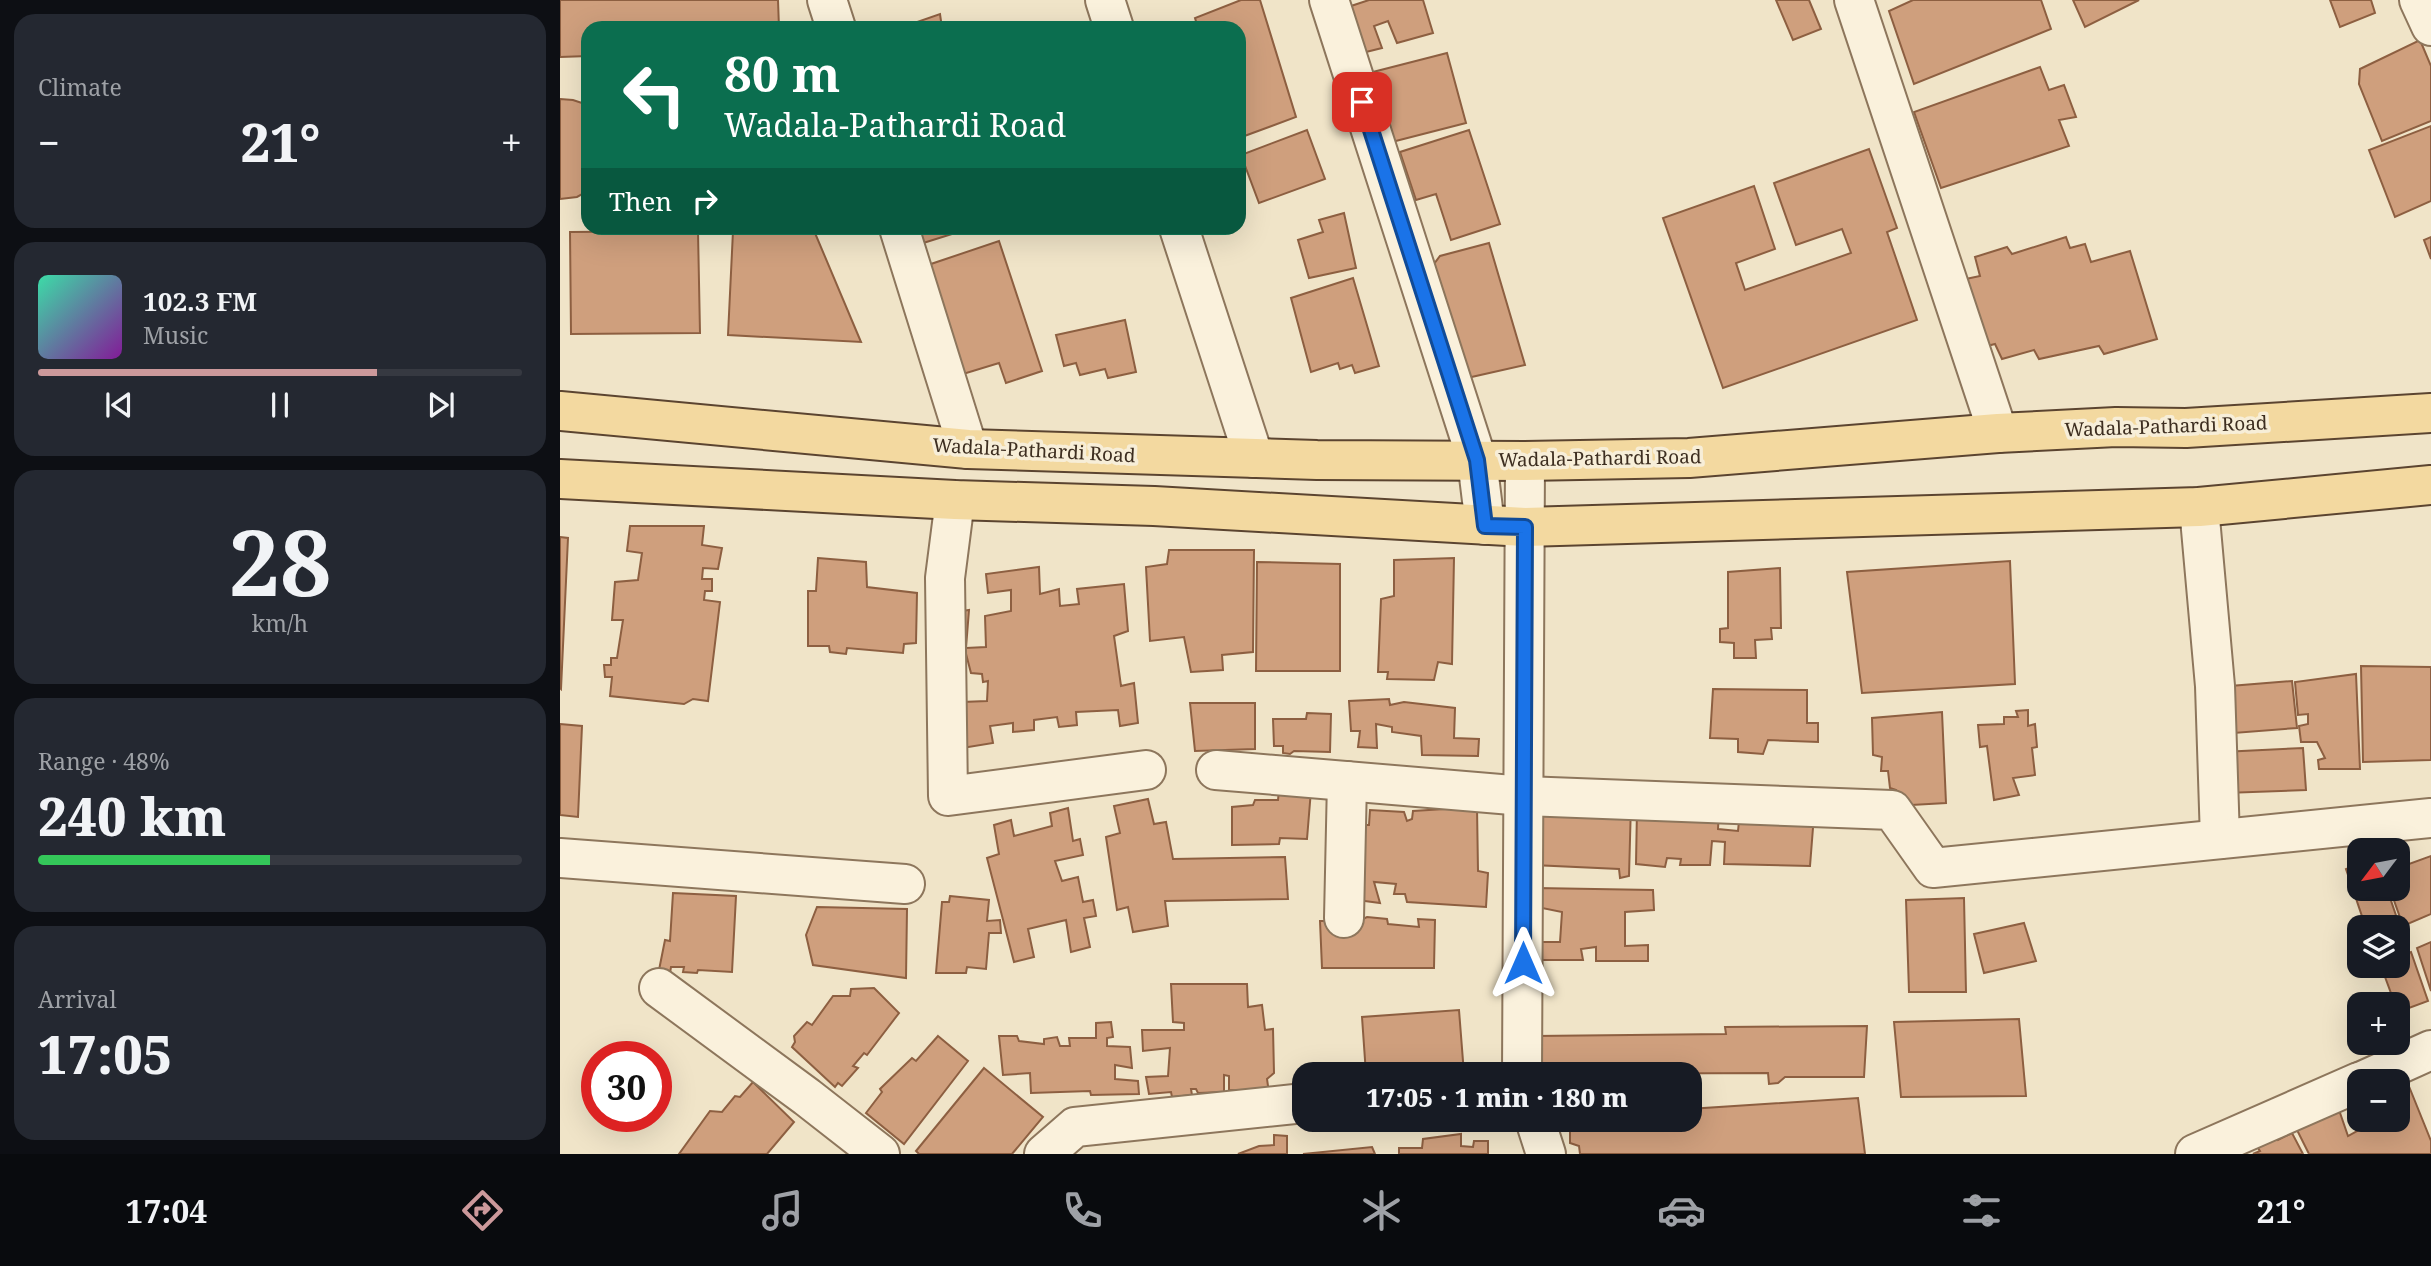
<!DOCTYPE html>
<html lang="en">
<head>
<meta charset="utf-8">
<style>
	:root { --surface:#171b24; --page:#242831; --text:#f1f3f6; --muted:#9ea1a6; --line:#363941; --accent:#cc999b }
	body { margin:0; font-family:"Noto Serif",serif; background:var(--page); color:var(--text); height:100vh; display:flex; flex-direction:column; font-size:26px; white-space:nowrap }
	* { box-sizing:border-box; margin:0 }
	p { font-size:23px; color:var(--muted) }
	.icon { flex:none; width:38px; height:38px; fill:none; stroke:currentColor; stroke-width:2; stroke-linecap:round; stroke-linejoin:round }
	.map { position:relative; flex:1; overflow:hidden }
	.sheet { display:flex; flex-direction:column; gap:14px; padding:14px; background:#0d0f14; width:560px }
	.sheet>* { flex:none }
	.guide { position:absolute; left:21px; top:21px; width:665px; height:214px; border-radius:21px; box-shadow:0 7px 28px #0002; background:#0b6e4f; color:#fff; overflow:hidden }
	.needle { width:46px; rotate:238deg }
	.buttons { position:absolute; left:1787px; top:838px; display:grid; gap:14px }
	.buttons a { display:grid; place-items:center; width:63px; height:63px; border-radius:14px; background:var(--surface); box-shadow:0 7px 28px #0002; font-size:35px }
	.speed { position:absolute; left:21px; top:1041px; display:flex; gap:14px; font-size:35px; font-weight:700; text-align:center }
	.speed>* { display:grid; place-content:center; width:91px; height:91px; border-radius:50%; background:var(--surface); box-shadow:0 7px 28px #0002; line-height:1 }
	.speed .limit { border:10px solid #d22; background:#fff; color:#111 }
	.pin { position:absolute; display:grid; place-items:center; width:60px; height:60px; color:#fff; margin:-30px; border-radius:14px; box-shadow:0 4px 10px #0006 }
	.me { position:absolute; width:77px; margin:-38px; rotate:0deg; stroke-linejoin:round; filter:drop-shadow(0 0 5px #0008) }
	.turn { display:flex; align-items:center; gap:24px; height:147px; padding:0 28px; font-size:32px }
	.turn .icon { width:91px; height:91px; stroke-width:2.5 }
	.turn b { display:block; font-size:49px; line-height:60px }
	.then { display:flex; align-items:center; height:66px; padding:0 28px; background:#0003; gap:14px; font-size:26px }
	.big { font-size:52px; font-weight:800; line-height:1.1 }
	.sheet .widget { flex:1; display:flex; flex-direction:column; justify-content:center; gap:10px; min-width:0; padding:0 24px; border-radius:21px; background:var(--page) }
	.sheet .dial { align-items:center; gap:0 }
	.dial b { font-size:91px; line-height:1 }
	.song { display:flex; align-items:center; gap:21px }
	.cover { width:84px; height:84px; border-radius:10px; background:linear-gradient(135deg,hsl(160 70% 55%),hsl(290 70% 35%)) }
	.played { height:7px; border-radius:4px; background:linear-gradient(90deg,var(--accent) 70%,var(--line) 70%) }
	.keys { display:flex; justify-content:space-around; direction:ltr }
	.heat { display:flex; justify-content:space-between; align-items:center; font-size:38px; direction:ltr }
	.charge { height:10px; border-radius:5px; background:linear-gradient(90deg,#34c759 48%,var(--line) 0) }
	.trip { position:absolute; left:732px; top:1062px; width:410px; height:70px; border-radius:21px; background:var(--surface); box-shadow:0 7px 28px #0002; font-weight:800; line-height:70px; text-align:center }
	.tabs { display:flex; height:112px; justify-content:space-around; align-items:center; background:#090b0e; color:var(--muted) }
	.tabs .icon { width:49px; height:49px }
	.tabs .active { color:var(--accent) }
	.tabs b { font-size:32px; color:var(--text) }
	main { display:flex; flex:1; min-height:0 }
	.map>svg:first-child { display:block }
	.building { fill:#cf9f7d; stroke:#8d5f41; stroke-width:2 }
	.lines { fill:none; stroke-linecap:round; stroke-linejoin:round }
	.minor-casing { stroke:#8d765c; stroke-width:42 }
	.major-casing { stroke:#5b4430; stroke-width:42 }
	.minor { stroke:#faf1dc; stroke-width:38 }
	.major { stroke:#f3d9a0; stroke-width:38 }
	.route-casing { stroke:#114b97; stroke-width:18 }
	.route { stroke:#1a73e8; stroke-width:12 }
	.labels { text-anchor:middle; stroke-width:7; stroke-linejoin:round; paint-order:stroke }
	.street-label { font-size:19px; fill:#3d2e20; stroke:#f7eed8 }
</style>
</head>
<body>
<main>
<section class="sheet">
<div class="widget"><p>Climate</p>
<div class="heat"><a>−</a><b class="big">21°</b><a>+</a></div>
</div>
<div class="widget">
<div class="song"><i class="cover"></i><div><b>102.3 FM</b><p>Music</p></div></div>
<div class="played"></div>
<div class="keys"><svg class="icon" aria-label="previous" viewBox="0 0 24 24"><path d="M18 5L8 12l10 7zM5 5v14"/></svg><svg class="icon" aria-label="pause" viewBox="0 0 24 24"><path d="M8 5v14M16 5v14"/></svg><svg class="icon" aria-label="next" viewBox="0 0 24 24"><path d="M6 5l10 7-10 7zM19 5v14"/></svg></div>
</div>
<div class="widget dial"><b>28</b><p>km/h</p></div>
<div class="widget"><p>Range · 48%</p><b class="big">240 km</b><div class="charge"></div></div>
<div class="widget"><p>Arrival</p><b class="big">17:05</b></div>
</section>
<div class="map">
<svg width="1871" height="1154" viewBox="0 0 1871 1154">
	<rect width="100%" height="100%" fill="#f0e4c8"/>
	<g class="building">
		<polygon points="0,0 218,0 219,28 28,28 28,56 0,57"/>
		<polygon points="681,0 700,0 736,117 679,138 679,28 638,28 635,18"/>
		<polygon points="809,0 863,0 873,33 837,43 828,21 814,26 822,48 794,55 785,8"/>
		<polygon points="1216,0 1249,0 1261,29 1233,40"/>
		<polygon points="1353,0 1481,0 1491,29 1354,84 1329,11"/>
		<polygon points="1513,0 1579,0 1525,27"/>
		<polygon points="1770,0 1811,0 1815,13 1780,27"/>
		<polygon points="380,14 382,28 340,28"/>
		<polygon points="1860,40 1871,66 1871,121 1822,141 1799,84 1800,69"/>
		<polygon points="887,53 906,123 824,144 805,74"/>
		<polygon points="1480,67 1489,90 1504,85 1516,117 1499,120 1509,146 1381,188 1354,112"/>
		<polygon points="0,99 13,100 28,105 28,191 17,197 0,199"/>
		<polygon points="1871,126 1871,201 1835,217 1809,150"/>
		<polygon points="747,130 765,179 699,203 681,155"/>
		<polygon points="909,130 940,224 891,240 876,194 856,200 840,152"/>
		<polygon points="1309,149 1337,228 1327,232 1357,320 1163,388 1103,218 1194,186 1215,249 1176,263 1185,290 1291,253 1282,229 1236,245 1214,183"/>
		<polygon points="784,213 796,268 749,278 738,240 763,232 759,220"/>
		<polygon points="351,228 411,228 357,245"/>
		<polygon points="138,231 140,333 11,334 10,232"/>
		<polygon points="173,231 255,233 301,342 168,335"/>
		<polygon points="1506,237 1510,248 1525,244 1531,262 1570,251 1597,339 1544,354 1539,346 1479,359 1474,350 1442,359 1435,344 1423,347 1401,280 1420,276 1415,257 1447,247 1452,254"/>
		<polygon points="1871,237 1871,259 1864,240"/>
		<polygon points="439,241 482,371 446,383 439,363 403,374 368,265"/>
		<polygon points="929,243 965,365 907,378 874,264 880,256"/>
		<polygon points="793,278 819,366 795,373 792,365 780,369 778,363 751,372 731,298"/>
		<polygon points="565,320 576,372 548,378 545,369 520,375 516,363 504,366 496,335"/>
		<polygon points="70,526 144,526 142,545 162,548 158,569 143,568 142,579 152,579 152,591 145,591 144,600 160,602 148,701 133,699 124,704 50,696 52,677 45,677 44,665 51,665 51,658 57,658 63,620 52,620 55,582 78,580 82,553 67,551"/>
		<polygon points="0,537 8,538 1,689 0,688"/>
		<polygon points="609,550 694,550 693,652 662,655 663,670 631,672 624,637 590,641 586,567 607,564"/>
		<polygon points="258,558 306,562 307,587 357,593 356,643 344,644 343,653 287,648 286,654 270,652 269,646 248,646 248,591 256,591"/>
		<polygon points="894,558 892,664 878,662 874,680 827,679 828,672 818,672 821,599 834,596 834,560"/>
		<polygon points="1450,561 1455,684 1302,693 1287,572"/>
		<polygon points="697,562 780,564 780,671 696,671"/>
		<polygon points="479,567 480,594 499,589 500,606 519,604 517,589 564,584 568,631 554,636 561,686 574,683 578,723 560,726 558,710 516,712 517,725 499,727 497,717 474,720 474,730 453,732 453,723 430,726 433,743 390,750 402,702 427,701 428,681 423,682 422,674 411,673 406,654 395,656 395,612 409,610 406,648 426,647 425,616 451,611 451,590 428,593 426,574"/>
		<polygon points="1220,568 1221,628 1211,628 1212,639 1195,640 1196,658 1174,658 1174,643 1160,642 1160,629 1168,628 1168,572"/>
		<polygon points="1801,666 1871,667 1871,760 1803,762"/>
		<polygon points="1796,674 1800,769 1759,769 1758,760 1765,758 1757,742 1741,742 1739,726 1748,724 1748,714 1738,715 1735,682"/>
		<polygon points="1732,681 1737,728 1661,734 1658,687"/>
		<polygon points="1153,689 1247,690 1247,723 1258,723 1258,742 1208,740 1203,754 1178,752 1178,739 1150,738"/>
		<polygon points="829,699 830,705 844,702 895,708 894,738 919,739 918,756 862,755 861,736 832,732 832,727 816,724 817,748 798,747 800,731 791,731 789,701"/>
		<polygon points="630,703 695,703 695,749 635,751"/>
		<polygon points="1468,710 1468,726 1475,724 1477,747 1472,748 1475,775 1453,778 1459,795 1434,800 1427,746 1420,747 1418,725 1444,724 1444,717 1458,717 1456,711"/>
		<polygon points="1382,712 1386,803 1334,806 1336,790 1330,788 1328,771 1321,771 1322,757 1313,755 1312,718"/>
		<polygon points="747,713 771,714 770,752 734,751 730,754 723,753 723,746 714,746 713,719 746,719"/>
		<polygon points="0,724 22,726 18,817 0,815"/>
		<polygon points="1743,748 1746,790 1665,793 1662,752"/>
		<polygon points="719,790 751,790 747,839 720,838 719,844 672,845 672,807 693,805 695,800 718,800"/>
		<polygon points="588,799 594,824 606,822 613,859 725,857 728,899 605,901 608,926 573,932 568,907 557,910 546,837 560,833 554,806"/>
		<polygon points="1071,803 1069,876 1060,878 1059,869 973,865 975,805"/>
		<polygon points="917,807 918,871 928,873 926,907 847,902 845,894 834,894 836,884 814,882 820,903 789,899 794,825 809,825 810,810 844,812 847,821 852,819 853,811"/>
		<polygon points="508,808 513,841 520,839 523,855 495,861 502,881 518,877 523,902 533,900 536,916 524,918 530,947 511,952 506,920 468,929 474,957 454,962 427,858 439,854 434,825 451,820 454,836 492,826 490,813"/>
		<polygon points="1077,809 1159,811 1158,829 1178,831 1180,811 1254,815 1250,866 1164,864 1165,842 1152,841 1150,865 1120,865 1121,859 1107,858 1105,867 1076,864"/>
		<polygon points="1871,856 1871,914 1843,926 1830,889 1838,889 1838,868"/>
		<polygon points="1799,864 1799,889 1827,889 1842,933 1838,935 1838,928 1806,928 1786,869"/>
		<polygon points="976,888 1093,890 1094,910 1065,912 1065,946 1088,945 1088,961 1036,961 1036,947 1021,949 1023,960 979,960 980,942 1000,942 1002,912 977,907"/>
		<polygon points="113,893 176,896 172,972 138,970 137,973 123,972 124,967 111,967 110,973 99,970 105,940 110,941"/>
		<polygon points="390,896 429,900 427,921 440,920 441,933 429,933 426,969 407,967 406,973 376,973 382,902 389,902"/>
		<polygon points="1404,898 1406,992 1349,992 1346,900"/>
		<polygon points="257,907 347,909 346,978 253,965 246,935"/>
		<polygon points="807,917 827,919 828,924 859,927 858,919 875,920 874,968 762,968 760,921 799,921"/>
		<polygon points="1464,923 1476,961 1424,973 1414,934"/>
		<polygon points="1871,942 1871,991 1857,948"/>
		<polygon points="1851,952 1868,1001 1838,1012 1838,1004 1835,1004 1821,966 1838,966 1838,957"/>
		<polygon points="611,984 687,984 688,1007 702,1005 705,1030 713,1029 714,1073 707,1079 709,1093 669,1090 669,1076 664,1075 664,1092 638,1093 636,1089 631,1089 632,1095 612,1097 611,1092 589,1094 586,1077 608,1076 610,1048 583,1051 582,1030 624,1030 624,1023 613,1022"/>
		<polygon points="314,988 339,1013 307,1055 304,1053 293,1066 298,1068 282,1086 278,1083 275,1087 232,1047 235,1042 234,1036 247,1022 252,1025 273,996 290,996 291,989"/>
		<polygon points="899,1010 904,1074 806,1074 802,1017"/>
		<polygon points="1459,1019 1466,1096 1341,1097 1334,1022"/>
		<polygon points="551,1022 553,1037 547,1038 547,1046 570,1047 572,1068 555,1065 555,1079 578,1081 579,1094 531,1095 530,1091 471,1093 470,1073 443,1075 439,1036 457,1036 459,1041 484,1044 484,1039 497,1037 500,1046 510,1046 509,1038 536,1038 536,1023"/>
		<polygon points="1307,1026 1304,1077 1225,1077 1218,1083 1209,1084 1208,1073 978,1074 975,1036 1166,1034 1165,1027"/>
		<polygon points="378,1036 408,1061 344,1144 306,1113 322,1092 320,1089 352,1058 356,1061"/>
		<polygon points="424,1068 483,1117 452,1154 359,1154 356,1151"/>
		<polygon points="1844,1074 1871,1141 1871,1154 1749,1154 1734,1124 1777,1104 1788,1136 1797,1131 1785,1101 1799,1095 1799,1120 1838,1120 1838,1082"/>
		<polygon points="193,1082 234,1122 207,1154 119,1154 150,1111 162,1112 175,1096 180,1097"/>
		<polygon points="1298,1098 1305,1154 1020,1154 1019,1146 1010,1143 1010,1120 1129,1120 1129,1109"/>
		<polygon points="1713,1131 1718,1140 1732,1133 1743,1154 1693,1154 1700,1151 1694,1142"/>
		<polygon points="901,1134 901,1146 913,1147 914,1141 928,1141 928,1154 839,1154 839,1148 862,1148 863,1139"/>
		<polygon points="714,1135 727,1136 727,1154 678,1154 699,1146 714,1145"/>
		<polygon points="812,1147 815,1154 743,1154"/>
	</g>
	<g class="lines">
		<defs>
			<g id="minor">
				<polyline points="267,0 276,28"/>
				<polyline points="545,0 554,28"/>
				<polyline points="769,0 917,460 925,525"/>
				<polyline points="1294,0 1438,433"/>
				<polyline points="1859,0 1871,26"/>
				<polyline points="339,228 408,449"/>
				<polyline points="619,228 694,458"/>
				<polyline points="395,500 385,578 388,796 586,770"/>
				<polyline points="1639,507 1655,686 1660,839"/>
				<polyline points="656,770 964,796 1332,810 1373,868 1871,818"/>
				<polyline points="0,858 345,884"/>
				<polyline points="784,918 787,781"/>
				<polyline points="99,988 247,1097 320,1154"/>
				<polyline points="962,1074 965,461"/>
				<polyline points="1800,1082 1871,1050"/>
				<polyline points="975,1120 986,1154"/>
				<polyline points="484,1154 515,1127 744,1103"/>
				<polyline points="1635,1154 1799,1082"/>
			</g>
			<g id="major">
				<polyline points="0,411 408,449 757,460 965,461 1129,458 1438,433 1556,427 1626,428 1871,413"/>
				<polyline points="0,479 395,500 594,506 965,527 1639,507 1871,485"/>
			</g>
		</defs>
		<use href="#minor" class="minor-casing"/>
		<use href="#major" class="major-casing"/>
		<use href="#minor" class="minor"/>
		<use href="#major" class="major"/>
	</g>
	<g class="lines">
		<defs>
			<polyline id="route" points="802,102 917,460 925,526 965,527 963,963"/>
		</defs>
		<use href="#route" class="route-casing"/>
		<use href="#route" class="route"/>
	</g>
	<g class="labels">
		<g class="street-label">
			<text transform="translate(1606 426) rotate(-2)" y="7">Wadala-Pathardi Road</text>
			<text transform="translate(474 450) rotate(3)" y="7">Wadala-Pathardi Road</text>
			<text transform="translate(1040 458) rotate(-1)" y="7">Wadala-Pathardi Road</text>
		</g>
	</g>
</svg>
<div class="buttons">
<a><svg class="needle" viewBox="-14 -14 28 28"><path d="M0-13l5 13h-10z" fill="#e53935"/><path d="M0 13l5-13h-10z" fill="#9ea1a6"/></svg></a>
<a><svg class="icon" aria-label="layers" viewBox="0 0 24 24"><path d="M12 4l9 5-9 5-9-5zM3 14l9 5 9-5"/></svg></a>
<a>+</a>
<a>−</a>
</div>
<div class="speed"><div class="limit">30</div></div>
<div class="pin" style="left:802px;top:102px;background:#d93025"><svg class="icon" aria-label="arrive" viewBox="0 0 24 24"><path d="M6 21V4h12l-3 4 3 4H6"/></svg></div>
<svg class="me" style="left:963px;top:963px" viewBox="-20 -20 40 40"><path d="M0-17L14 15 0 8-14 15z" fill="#1a73e8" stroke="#fff" stroke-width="4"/></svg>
<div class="trip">17:05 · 1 min · 180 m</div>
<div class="guide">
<div class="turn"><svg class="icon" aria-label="left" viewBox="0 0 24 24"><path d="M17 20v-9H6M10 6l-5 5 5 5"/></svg><div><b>80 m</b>Wadala-Pathardi Road</div></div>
<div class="then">Then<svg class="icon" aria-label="right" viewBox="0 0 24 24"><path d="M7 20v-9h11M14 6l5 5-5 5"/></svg></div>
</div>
</div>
</main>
<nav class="tabs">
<b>17:04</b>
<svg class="icon active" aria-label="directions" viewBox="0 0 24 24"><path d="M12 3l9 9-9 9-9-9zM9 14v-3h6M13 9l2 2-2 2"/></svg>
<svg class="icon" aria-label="music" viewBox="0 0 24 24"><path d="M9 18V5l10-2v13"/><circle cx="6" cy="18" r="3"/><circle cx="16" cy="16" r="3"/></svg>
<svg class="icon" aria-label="phone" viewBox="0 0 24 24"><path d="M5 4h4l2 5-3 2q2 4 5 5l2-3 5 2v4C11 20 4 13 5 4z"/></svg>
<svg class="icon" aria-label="climate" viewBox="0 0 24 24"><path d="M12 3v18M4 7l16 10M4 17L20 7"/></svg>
<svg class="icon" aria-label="car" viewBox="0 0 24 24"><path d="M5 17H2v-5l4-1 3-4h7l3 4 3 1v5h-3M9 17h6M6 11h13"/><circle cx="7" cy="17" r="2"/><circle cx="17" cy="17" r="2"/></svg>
<svg class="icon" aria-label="filters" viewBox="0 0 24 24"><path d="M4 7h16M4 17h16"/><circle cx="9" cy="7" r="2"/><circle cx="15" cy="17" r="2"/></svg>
<b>21°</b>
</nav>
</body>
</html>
